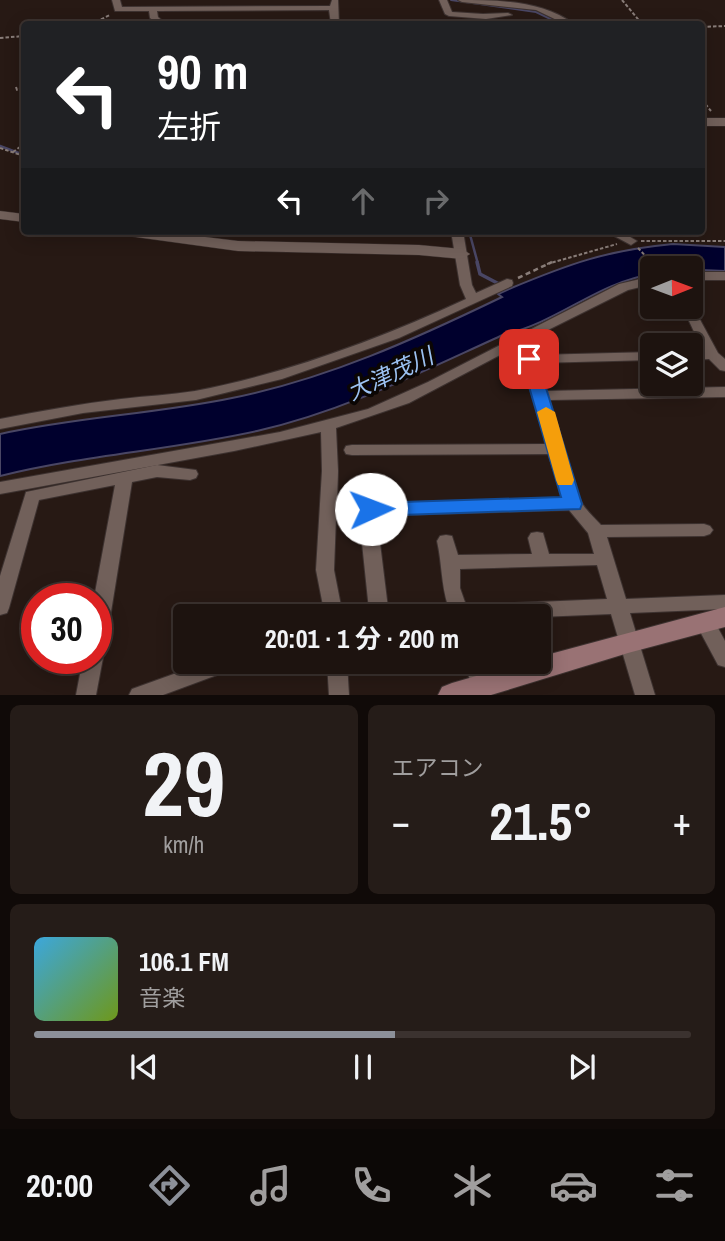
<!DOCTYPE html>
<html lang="ja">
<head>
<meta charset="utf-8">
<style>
	:root { --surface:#1d130f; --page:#251c18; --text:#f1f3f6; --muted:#a09e9e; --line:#3b322f; --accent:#8c9099 }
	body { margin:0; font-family:"Archivo Narrow","Noto Sans JP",sans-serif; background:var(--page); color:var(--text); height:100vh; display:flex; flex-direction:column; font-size:26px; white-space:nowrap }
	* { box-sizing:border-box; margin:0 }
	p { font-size:23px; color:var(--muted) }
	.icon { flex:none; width:38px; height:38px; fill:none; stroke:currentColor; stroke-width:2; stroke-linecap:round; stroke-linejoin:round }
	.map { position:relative; height:695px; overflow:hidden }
	.panel { display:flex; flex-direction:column; gap:10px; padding:10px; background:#100a08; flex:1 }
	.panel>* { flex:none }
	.top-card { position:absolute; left:21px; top:21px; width:684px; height:214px; border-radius:7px; box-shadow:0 4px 18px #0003,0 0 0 2px var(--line); background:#202124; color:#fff; overflow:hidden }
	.needle { width:46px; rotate:89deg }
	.tools { position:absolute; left:640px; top:256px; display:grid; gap:14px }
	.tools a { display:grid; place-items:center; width:63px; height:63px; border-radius:7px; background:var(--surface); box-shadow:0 4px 18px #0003,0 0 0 2px var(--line); font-size:35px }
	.speed { position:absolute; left:21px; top:583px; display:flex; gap:14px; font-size:35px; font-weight:700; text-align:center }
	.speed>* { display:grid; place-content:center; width:91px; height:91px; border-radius:50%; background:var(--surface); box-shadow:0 4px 18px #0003,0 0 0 2px var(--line); line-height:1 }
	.speed .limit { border:10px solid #d22; background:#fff; color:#111 }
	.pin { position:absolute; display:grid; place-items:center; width:60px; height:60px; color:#fff; margin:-30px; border-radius:14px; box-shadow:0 4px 10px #0006 }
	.me { position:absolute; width:77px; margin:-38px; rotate:88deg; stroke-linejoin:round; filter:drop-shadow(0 0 5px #0008) }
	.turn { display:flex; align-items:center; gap:24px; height:147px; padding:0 21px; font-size:32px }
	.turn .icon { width:91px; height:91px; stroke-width:2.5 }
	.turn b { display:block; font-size:49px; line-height:60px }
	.lanes { display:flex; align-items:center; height:66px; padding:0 21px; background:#0003; justify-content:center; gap:35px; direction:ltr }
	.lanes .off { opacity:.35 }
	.big { font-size:52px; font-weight:700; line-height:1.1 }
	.panel .card { flex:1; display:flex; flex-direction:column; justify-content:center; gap:10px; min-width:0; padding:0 24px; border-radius:10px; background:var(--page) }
	.panel .dial { align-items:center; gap:0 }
	.dial b { font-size:91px; line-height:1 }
	.song { display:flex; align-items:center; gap:21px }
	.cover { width:84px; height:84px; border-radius:10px; background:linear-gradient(135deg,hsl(200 70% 55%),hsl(80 70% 35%)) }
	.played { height:7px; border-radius:4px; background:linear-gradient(90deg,var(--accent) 55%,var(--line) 55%) }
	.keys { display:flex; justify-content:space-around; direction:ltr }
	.heat { display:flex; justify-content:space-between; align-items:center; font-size:38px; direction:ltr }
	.panel .tiles { flex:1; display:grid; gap:10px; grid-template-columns:1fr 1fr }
	.card:last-child { grid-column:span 2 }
	.trip { position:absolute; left:173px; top:604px; width:378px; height:70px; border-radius:7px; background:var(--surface); box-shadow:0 4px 18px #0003,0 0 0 2px var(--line); font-weight:700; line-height:70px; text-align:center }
	.tabs { display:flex; height:112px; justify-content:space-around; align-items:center; background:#0c0806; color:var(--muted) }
	.tabs .icon { width:49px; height:49px }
	.tabs .on { color:var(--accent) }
	.tabs b { font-size:32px; color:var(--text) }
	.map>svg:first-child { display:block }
	.water { fill:#00002d; stroke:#494664; stroke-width:2 }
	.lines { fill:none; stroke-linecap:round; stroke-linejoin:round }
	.stream-far2 { stroke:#494664; stroke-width:2 }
	.stream-far1 { stroke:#494664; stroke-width:2.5 }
	.stream { stroke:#494664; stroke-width:3.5 }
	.minor-casing { stroke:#3d3230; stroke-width:2 }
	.tertiary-casing { stroke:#3d3230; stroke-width:1 }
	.secondary-casing { stroke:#3d3230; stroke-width:2 }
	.path-far1 { stroke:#897d79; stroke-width:2; stroke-dasharray:3.5 2; stroke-linecap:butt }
	.path { stroke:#897d79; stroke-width:2.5; stroke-dasharray:5 3.5; stroke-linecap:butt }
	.minor { fill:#71605a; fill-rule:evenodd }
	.tertiary { fill:#71605a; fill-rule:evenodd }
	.secondary { fill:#997274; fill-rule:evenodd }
	.route { fill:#1a73e8; stroke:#114b97; stroke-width:2 }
	.slow { fill:#f59e0b }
	.labels { text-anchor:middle; stroke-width:7; stroke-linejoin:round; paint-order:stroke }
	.water-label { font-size:23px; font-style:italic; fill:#9cc2f2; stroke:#0b0604 }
</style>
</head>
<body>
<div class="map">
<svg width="725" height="695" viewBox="0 0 725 695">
	<rect width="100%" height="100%" fill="#271914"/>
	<path class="water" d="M673 244 725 247V271L653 268V274C598 282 557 323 505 334 423 371 345 411 257 431 172 450 84 455 0 476V434C77 417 155 414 232 398 327 379 415 339 502 297L498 294 509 289C569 264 607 250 673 244Z"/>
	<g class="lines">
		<polyline class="stream-far2" points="451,0 536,12 561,24"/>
		<g class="stream-far1">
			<polyline points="0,146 24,155"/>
			<polyline points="469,231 478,264"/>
		</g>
		<polyline class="stream" points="477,262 480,274 501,285"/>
		<defs>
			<g id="minor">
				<polygon points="112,0 120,0 122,7 330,6 332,0 338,0 339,24 331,24 329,10 157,11 158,17 166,24 158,24 150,18 149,11 115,11"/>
				<polygon points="439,0 447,0 452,12 483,14 508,13 512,15 486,19 449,16 445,14"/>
				<path d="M458 0C497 0 542 0 574 24H565L536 10 462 2Z"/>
				<path d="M451 231H463L472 285 476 293 507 279 512 280 513 283 512 286 399 338 282 379 196 400 83 413 0 429V419C40 411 80 404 121 399 145 396 170 395 195 391 289 373 379 339 466 299L460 285Z"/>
				<polygon points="605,231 620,231 637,241 631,245"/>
				<rect x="691" y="272" width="34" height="8"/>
				<path d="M653 276V284L628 290 532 338 535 355 653 352V360L537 363 545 391 725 387V397L549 400C561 433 565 468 580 499 584 509 594 517 601 525L704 524 710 526 713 530 710 534 704 536 607 537 626 599 725 595V609L630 613 655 695H635L611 614 539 617 366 616 369 610 362 543 365 538 371 536 377 538 380 543 388 608 448 606C441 584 442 563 437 541L440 536 446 535 452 536 458 555 532 554 528 538 531 533 537 532 543 533 549 554H594L588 533 569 510 336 517 334 570 343 616H325L316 570 322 471 321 432 234 451 0 494V482L280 432 368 409 428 382 619 284ZM519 345 525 376 542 423 545 444 352 445 346 446 344 450 346 454 352 455 548 454 563 498 380 503V491L378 487H366L363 504 337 505 338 471 336 428 409 403ZM597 565 607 599 466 605 460 588V569Z"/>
				<polygon points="691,303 718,353 725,359 725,371 720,370 709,359 691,360 691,352 703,351 682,306 691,306"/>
				<polygon points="157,465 196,470 198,474 196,478 190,480 157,477 132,482 106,643 103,649 96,651 96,598 94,598 115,485 39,500 9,608 7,613 0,615 0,576 26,492"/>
				<polygon points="705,614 712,617 725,641 725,667 718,665 695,622 698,617"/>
				<polygon points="96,651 100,652 103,658 96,695 76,695 83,658 96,658"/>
				<polygon points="207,662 239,662 236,668 163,695 129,695 132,689"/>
				<polygon points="327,662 347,662 349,695 329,695"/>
				<polygon points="464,662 484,662 491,686 488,692 481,695 474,692"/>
			</g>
			<g id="tertiary">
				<rect x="702" y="118" width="23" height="8"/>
				<polygon points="0,211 24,214 24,222 0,219"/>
				<polygon points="114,231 156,231 238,241 419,245 462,249 470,254 462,259 419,255 238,251 121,235"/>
			</g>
			<polygon id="secondary" points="725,607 725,627 628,653 491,695 438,695 442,687 452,683 525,662 539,662 539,657"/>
		</defs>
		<use href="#minor" class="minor-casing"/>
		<use href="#tertiary" class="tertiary-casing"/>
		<use href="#secondary" class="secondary-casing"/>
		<g class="path-far1">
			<polyline points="622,0 642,24"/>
			<polyline points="91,24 110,15"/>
			<polyline points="702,27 725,26"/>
			<polyline points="0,38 24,36"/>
			<polyline points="16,87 17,90 24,87"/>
			<polyline points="702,100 711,111"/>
			<polyline points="0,148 24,156"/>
			<polyline points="13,152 24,144"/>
			<polyline points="641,241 725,241"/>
			<polyline points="638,248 653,264"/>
			<polyline points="547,264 617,244"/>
		</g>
		<g class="path">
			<polyline points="652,262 657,268"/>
			<polyline points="518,278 552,262"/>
		</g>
		<use href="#minor" class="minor"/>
		<use href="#tertiary" class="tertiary"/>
		<use href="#secondary" class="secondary"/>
	</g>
	<polygon class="route" points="529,354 537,359 582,504 580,509 371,516 364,514 361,509 364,505 371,503 561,497 521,359"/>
	<polygon class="slow" points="546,407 555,412 574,480 572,485 558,485 556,480 537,412"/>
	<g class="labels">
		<g class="water-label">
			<text transform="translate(390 374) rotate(-25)" y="8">大津茂川</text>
		</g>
	</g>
</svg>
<div class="tools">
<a><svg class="needle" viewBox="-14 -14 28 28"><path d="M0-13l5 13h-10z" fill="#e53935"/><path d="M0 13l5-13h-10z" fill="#a09e9e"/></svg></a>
<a><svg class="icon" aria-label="layers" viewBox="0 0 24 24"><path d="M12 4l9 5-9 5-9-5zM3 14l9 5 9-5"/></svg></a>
</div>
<div class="speed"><div class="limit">30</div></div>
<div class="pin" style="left:529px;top:359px;background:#d93025"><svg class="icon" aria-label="arrive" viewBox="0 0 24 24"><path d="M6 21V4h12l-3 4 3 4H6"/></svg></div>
<svg class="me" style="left:371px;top:509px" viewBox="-20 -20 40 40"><circle r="19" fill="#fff"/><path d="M0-13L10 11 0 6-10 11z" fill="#1a73e8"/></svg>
<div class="trip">20:01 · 1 分 · 200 m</div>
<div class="top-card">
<div class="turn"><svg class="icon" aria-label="left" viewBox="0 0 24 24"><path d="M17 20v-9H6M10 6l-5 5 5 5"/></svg><div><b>90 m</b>左折</div></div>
<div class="lanes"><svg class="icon" aria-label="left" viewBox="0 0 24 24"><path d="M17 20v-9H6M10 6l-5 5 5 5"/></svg><svg class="icon off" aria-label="ahead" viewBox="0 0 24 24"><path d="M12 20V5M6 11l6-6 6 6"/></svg><svg class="icon off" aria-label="right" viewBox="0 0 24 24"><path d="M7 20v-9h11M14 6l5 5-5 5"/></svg></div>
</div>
</div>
<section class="panel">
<div class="tiles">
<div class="card dial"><b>29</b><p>km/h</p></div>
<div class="card"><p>エアコン</p>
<div class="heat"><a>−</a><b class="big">21.5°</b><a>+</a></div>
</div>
<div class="card">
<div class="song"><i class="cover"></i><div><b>106.1 FM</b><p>音楽</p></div></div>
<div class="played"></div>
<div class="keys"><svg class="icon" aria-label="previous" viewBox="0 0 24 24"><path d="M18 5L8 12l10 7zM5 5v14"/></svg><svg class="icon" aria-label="pause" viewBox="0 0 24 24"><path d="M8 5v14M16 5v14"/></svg><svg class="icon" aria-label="next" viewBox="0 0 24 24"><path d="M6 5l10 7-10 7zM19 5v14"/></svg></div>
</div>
</div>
</section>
<nav class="tabs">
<b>20:00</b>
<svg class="icon on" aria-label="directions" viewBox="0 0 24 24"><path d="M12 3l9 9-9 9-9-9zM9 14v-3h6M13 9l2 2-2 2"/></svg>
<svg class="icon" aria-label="music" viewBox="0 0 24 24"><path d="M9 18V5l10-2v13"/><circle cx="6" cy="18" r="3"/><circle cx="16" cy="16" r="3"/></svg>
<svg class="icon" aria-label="phone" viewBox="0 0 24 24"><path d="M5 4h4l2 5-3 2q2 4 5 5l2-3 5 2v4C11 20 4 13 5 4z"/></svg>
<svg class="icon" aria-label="climate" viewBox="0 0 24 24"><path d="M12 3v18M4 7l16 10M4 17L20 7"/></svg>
<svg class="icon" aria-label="car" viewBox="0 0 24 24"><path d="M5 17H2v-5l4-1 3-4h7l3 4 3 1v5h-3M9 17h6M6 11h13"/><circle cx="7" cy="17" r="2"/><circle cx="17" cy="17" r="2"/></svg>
<svg class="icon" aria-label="filters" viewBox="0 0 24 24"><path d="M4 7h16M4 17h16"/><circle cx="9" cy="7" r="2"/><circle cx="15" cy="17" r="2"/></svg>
</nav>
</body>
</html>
